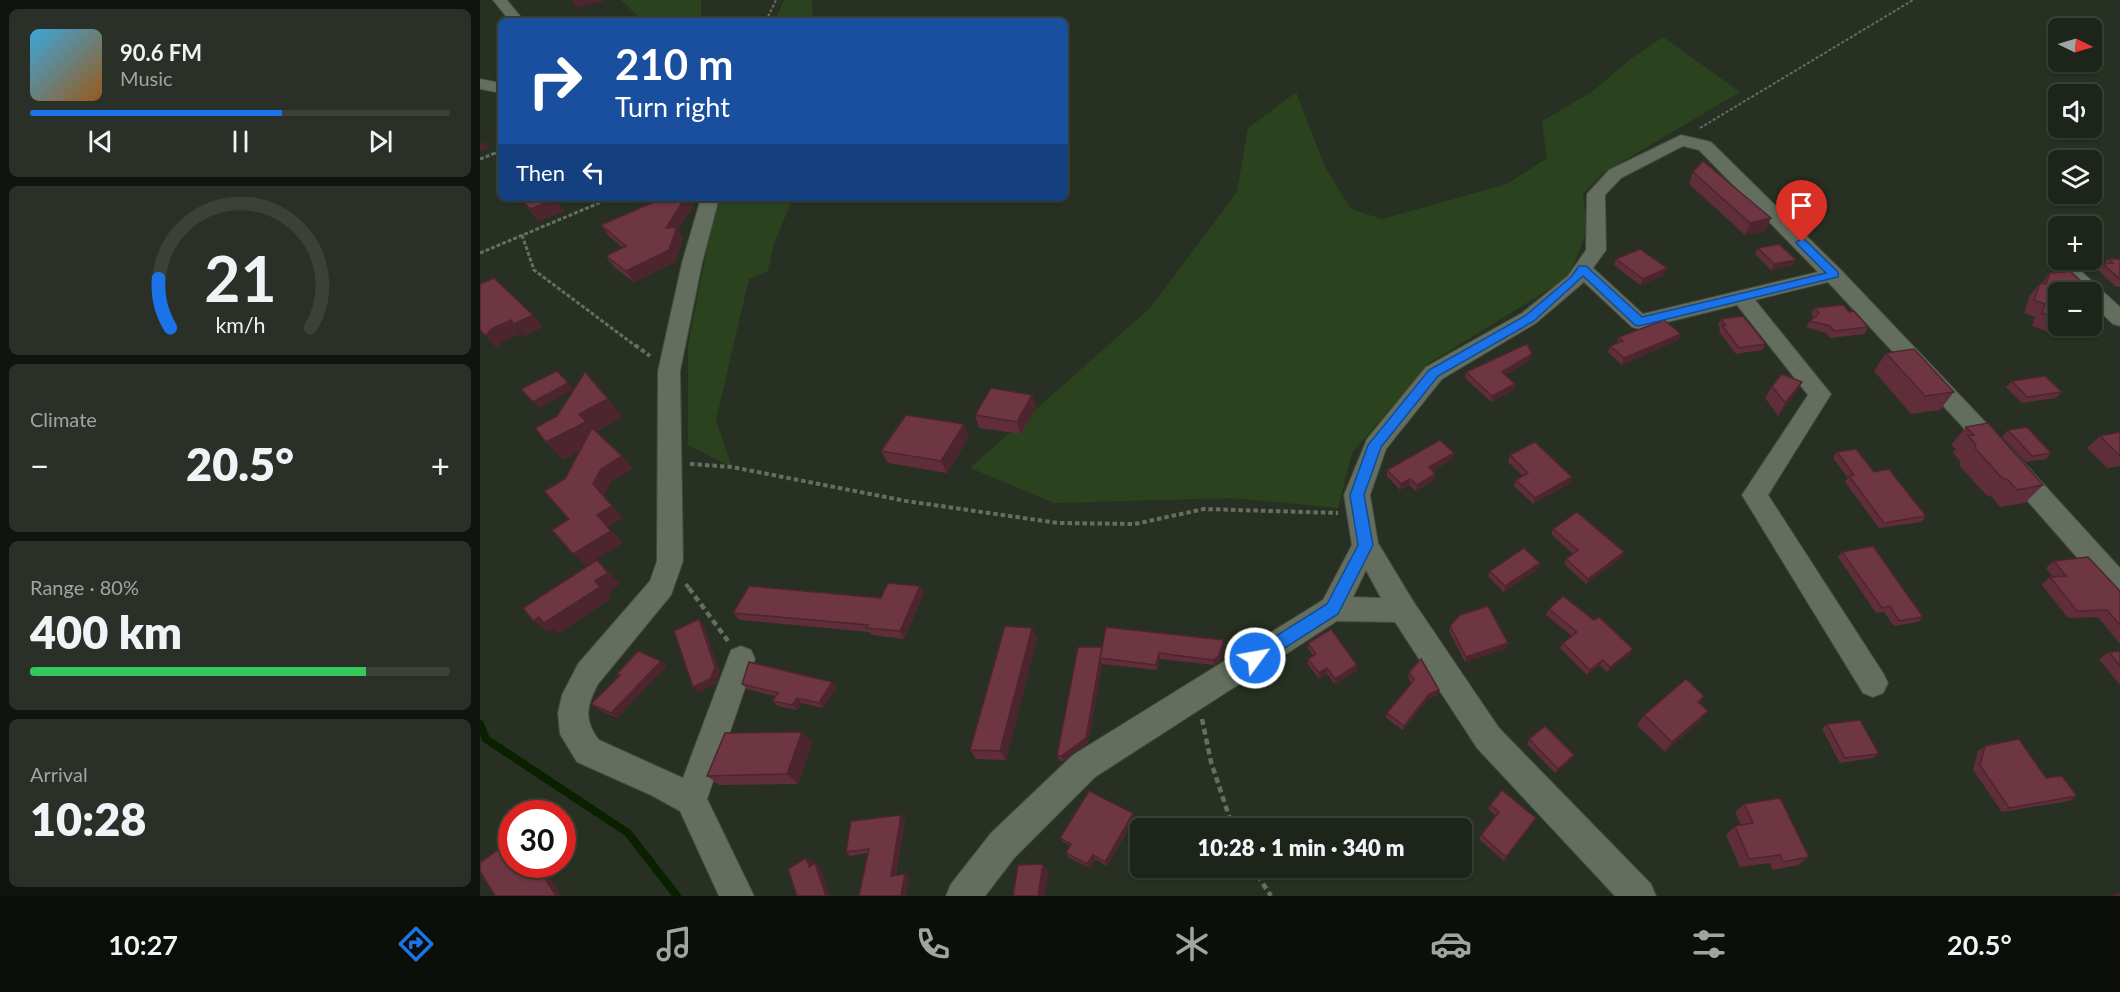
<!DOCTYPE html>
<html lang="en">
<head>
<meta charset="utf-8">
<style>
	:root { --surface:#1d241a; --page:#2a3027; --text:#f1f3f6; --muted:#a0a4a2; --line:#3b4139; --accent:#1a73e8 }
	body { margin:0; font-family:Lato,sans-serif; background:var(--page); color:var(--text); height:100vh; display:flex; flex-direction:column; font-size:22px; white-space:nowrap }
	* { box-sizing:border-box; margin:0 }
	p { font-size:20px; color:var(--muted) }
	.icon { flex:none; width:33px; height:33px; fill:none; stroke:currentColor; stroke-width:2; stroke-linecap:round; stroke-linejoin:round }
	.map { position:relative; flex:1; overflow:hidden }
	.details { display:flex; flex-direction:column; gap:9px; padding:9px; background:#10140e; width:480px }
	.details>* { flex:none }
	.banner { position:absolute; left:18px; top:18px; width:570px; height:183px; border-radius:9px; box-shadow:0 2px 4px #0004,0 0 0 2px var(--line); background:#1a4fa0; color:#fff; overflow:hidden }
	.needle { width:39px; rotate:95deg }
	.tools { position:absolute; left:1568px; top:18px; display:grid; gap:12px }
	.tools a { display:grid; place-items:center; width:54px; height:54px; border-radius:9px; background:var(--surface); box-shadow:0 2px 4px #0004,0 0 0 2px var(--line); font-size:30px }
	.speed { position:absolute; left:18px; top:800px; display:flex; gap:12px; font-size:30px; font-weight:700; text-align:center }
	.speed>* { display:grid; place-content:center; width:78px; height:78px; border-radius:50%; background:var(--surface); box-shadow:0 2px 4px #0004,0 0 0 2px var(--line); line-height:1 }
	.speed .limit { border:9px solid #d22; background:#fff; color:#111 }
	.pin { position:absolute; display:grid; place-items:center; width:51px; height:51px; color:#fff; margin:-62px -26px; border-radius:50% 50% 50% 0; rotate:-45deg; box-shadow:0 0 6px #0007 }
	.pin .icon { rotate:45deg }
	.me { position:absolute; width:66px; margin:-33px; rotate:58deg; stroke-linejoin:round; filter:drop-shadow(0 0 4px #0008) }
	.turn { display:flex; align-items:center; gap:21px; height:126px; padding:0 18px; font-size:27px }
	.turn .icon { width:78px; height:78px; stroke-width:2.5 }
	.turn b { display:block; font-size:42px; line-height:51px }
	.then { display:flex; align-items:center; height:57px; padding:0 18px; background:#0003; gap:12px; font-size:22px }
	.big { font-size:45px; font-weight:800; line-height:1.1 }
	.details .card { flex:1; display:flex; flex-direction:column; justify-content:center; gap:9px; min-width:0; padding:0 21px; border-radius:9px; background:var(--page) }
	.details .dial { align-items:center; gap:0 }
	.dial svg { height:156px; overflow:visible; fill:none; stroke:var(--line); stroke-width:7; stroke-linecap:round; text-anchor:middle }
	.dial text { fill:var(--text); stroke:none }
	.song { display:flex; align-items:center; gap:18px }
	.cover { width:72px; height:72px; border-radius:9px; background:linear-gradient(135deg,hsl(200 70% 55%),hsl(30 70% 35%)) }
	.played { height:6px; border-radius:3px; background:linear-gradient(90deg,var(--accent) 60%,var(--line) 60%) }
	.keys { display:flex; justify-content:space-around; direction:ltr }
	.heat { display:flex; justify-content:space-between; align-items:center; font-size:33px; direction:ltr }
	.charge { height:9px; border-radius:4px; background:linear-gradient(90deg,#34c759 80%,var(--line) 0) }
	.trip { position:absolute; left:650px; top:818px; width:342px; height:60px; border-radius:9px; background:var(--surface); box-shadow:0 2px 4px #0004,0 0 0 2px var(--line); font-weight:800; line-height:60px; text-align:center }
	.tab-bar { display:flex; height:96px; justify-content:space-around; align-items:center; background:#0c0e0a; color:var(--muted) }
	.tab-bar .icon { width:42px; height:42px }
	.tab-bar .current { color:var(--accent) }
	.tab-bar b { font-size:27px; color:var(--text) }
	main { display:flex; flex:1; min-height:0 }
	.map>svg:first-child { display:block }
	.green { fill:#2a421d }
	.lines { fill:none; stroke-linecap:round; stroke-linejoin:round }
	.stream { stroke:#0a2100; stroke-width:8 }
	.minor-casing { stroke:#434b3f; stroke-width:2 }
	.path-far3 { stroke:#666e62; stroke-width:2; stroke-dasharray:3 2; stroke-linecap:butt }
	.path-far2 { stroke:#666e62; stroke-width:3; stroke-dasharray:4 2; stroke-linecap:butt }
	.path-far1 { stroke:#666e62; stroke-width:4; stroke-dasharray:4.5 3; stroke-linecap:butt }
	.path { stroke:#666e62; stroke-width:4.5; stroke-dasharray:6 4; stroke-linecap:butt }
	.minor { fill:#636e5e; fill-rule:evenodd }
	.wall { fill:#5f2e3a }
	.shaded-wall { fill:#4d252f }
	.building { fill:#6e3543; stroke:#4d252f; stroke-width:1.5 }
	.route { fill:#1a73e8; stroke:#114b97; stroke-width:1.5 }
</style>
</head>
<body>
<main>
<section class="details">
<div class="card">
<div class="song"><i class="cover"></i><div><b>90.6 FM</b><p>Music</p></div></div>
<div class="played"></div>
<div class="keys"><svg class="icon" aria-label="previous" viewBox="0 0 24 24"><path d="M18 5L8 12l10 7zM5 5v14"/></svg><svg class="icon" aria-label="pause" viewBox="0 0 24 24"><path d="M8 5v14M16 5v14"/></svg><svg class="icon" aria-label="next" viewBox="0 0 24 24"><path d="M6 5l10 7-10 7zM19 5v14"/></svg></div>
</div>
<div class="card dial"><svg viewBox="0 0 100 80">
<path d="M14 69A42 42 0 1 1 86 69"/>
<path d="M14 69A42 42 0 0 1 8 44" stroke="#1a73e8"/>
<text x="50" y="56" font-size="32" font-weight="700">21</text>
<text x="50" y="72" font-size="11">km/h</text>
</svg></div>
<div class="card"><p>Climate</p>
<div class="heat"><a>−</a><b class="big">20.5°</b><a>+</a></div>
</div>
<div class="card"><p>Range · 80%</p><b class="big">400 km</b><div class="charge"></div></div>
<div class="card"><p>Arrival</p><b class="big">10:28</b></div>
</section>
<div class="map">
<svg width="1640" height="896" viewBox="0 0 1640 896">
	<rect width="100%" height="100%" fill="#273022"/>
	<g class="green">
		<polygon points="141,0 221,0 221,21 163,21"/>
		<polygon points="304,0 332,0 333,21 295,21"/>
		<polygon points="1183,37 1260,92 1123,173 1103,194 1107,231 1089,277 948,364 872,453 858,508 752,498 574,503 490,468 671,307 757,192 768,128 816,92 845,167 871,209 902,219 1027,184 1067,158 1062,123 1064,120 1113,91 1148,61"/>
		<polygon points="237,198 313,198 294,244 288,271 269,279 236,420 252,467 208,445 208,345"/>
	</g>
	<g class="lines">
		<polyline class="stream" points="0,724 6,739 148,833 197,896"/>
		<defs>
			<g id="minor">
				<polygon points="13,0 27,0 44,21 30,21"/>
				<polygon points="0,79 21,83 21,93 0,89"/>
				<path d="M1201 135 1231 142 1361 270 1548 467 1640 568V599L1630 595 1480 424 1348 282 1275 300 1351 394 1288 495 1403 673 1408 683 1403 693 1393 697 1383 693 1262 495 1328 395 1257 305 1159 329 1152 327 1104 282 1056 323 962 379 906 449 890 495 898 543 933 601 1019 728 1171 884 1176 896H1135L997 748 915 622 857 621 615 777 535 857 505 896H466L471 884 511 833 593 755 843 600 872 545 864 495 887 439 946 367 1042 313 1088 276 1106 250 1107 194 1129 170ZM1203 146 1219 150 1338 272 1163 314 1113 268 1126 250 1125 195 1141 178ZM886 570 901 598 873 597Z"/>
				<path d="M221 198H239L222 263 200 371 203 561 191 595 118 684C107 705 103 720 119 740L203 778 251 650 261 646 271 650 275 659 227 799 274 896H239L200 811 171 795 97 762 80 734 78 713 82 695 98 664 170 581 177 561 178 371 202 263Z"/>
				<polygon points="1578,255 1578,260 1589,260 1640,307 1640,326 1633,324 1611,303 1611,292 1600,292 1572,265 1569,261 1572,257"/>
			</g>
		</defs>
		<use href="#minor" class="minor-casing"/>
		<g class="path-far3">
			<polyline points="286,21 296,0"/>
			<polyline points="1220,128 1433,0"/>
			<polyline points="14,154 21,151"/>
		</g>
		<g class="path-far2">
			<polyline points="0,159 18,152"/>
			<polyline points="42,235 54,270 157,347"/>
			<polyline points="0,253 131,198"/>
		</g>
		<g class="path-far1">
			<polyline points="155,345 170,356"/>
			<polyline points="210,464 252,467 426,501 578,523 655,524 724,509 858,513"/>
			<polyline points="206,584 210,590"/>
		</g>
		<g class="path">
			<polyline points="209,588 248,641"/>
			<polyline points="722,719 731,762 753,828"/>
			<polyline points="772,867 791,896"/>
		</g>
		<use href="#minor" class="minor"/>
	</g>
	<g class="wall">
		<polygon points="1213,172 1285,231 1265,235 1209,184"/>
		<polygon points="40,198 74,198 84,211 59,221"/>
		<polygon points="171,198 210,198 214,204 198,230 203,238 196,261 154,282 134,267 126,256 143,248 129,236 121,225 173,202"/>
		<polygon points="1278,248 1312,266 1291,270 1275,254"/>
		<polygon points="1136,259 1185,275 1160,285 1134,265"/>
		<polygon points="1628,259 1640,259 1640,287 1636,287 1618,270"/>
		<polygon points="1570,273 1578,292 1578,326 1602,326 1593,336 1586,334 1583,337 1552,326 1555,317 1544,313 1550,295 1560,283 1562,283"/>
		<polygon points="1334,308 1369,312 1388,327 1384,334 1350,338 1346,333 1326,327 1330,321 1334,318 1331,314"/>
		<polygon points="1241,319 1286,344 1282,350 1256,354 1239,332 1240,328 1238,325"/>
		<polygon points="1201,334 1198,340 1142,365 1128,352 1130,346 1137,343 1139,337"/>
		<polygon points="1406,353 1474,392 1460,410 1431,414 1394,371"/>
		<polygon points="1050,360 1026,375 1035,384 1034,390 1011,402 985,378 986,372"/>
		<polygon points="1532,381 1582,392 1576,398 1542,403 1526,387"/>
		<polygon points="1322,382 1314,394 1298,416 1285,398 1292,386"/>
		<polygon points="552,395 556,407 541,434 499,428 495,415"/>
		<polygon points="1486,427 1563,485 1545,503 1520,507 1512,497 1506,495 1479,465 1481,462 1473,453 1476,449 1471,445"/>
		<polygon points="1528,430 1571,453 1566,459 1546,462 1522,437"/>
		<polygon points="1640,432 1640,466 1627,468 1607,448 1620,436"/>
		<polygon points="489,437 467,473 408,463 401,451"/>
		<polygon points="1357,452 1394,472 1446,516 1441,522 1399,528 1365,482 1368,478 1353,458"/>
		<polygon points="974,453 973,459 952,471 955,474 954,480 936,491 929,485 920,490 907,476 907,470"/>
		<polygon points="1030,455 1092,477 1090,483 1053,504 1034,486 1036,480 1043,476 1028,462"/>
		<polygon points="1073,529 1144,552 1141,558 1106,584 1084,564 1086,559 1093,554 1071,534"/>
		<polygon points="1362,552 1443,617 1438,622 1414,626 1404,612 1396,613 1358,557"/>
		<polygon points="1574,561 1640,591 1640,644 1618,617 1588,618 1562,585 1570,577 1573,577 1566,568"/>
		<polygon points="1060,563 1058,569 1024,592 1008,576 1010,571"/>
		<polygon points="440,586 444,593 424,639 392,635 389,632 260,620 253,613 401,598"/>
		<polygon points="1069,609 1153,649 1150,654 1127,672 1120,665 1107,675 1080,648 1083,643 1092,636 1066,615"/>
		<polygon points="970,626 1028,643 1026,649 985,662 969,631"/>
		<polygon points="552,628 557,639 526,760 496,759 490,750"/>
		<polygon points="744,640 745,645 740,661 734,665 680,659 677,670 622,664 608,743 584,761 580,761 577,756 622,647"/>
		<polygon points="828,643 877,665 877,671 855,684 847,674 839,679 828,664 828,659 833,655 828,648"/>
		<polygon points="1640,651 1640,685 1619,659 1629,652"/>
		<polygon points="187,666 137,718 118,709 111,704 139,676 137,674"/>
		<polygon points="929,672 958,695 948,699 923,730 906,718 907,713 931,683 928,677"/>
		<polygon points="352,682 357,688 343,708 322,703 317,710 298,706 292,701 295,696 267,689 262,684"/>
		<polygon points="1224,696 1219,703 1220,721 1185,752 1157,725 1164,715"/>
		<polygon points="1347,724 1399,754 1393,758 1360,763 1342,729"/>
		<polygon points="1049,739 1091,760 1075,773 1047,744"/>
		<polygon points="332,742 318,784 239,785 227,776"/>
		<polygon points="1505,746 1566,778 1597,796 1589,801 1522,812 1493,770 1498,751"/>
		<polygon points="1264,804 1329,857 1318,865 1293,870 1290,863 1260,867 1246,835 1255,826 1261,825 1255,812"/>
		<polygon points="1010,805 1053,822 1024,861 999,839 1001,835 1016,816 1008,809"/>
		<polygon points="421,815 425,820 416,875 425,874 429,878 426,896 379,896 388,853 370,856 366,852"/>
		<polygon points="655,818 627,866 615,859 610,868 588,857 586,853 590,846 583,842 580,838"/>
	</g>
	<g class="shaded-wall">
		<polygon points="91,0 125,0 125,1 96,8"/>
		<polygon points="4,142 8,148 0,151 0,143"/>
		<polygon points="205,198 210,198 214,204 198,230 203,238 196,261 154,282 146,271 186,228"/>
		<polygon points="76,199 84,211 59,221 50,209"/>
		<polygon points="1291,218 1285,231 1265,235 1270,223"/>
		<polygon points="1316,260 1312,266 1291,270 1294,264"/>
		<polygon points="1187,268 1185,275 1160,285 1163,279"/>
		<polygon points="53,315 63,327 45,336 34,324"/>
		<polygon points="31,320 42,333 22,342 17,349 6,336 11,329"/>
		<polygon points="1201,334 1198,340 1142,365 1144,358"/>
		<polygon points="1052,354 1050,360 1021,378 1022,372"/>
		<polygon points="1322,382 1314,394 1298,416 1305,403"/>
		<polygon points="88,383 94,389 59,408 53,402"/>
		<polygon points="1035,384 1034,390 1011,402 1012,396"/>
		<polygon points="552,395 556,407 541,434 537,422"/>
		<polygon points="128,399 143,417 116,432 122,440 83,460 66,442 99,414"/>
		<polygon points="484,424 489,437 467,473 461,461"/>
		<polygon points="974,453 973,459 948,473 949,467"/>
		<polygon points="142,456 153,469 132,481 124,496 143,518 128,527 143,543 106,566 93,554 117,515 113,484 121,469"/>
		<polygon points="955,474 954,480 936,491 937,485"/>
		<polygon points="1092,477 1090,483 1053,504 1055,498"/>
		<polygon points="930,479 929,485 920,490 921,484"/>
		<polygon points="1144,552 1141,558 1106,584 1108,579"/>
		<polygon points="117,560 129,572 140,584 128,593 132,598 78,634 72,629 67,632 53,621 115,581"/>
		<polygon points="1060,563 1058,569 1024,592 1025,586"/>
		<polygon points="440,586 444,593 424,639 420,631"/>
		<polygon points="219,619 224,625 240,672 236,684 219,693 213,687"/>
		<polygon points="552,628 557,639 526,760 520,751"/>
		<polygon points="744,640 745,645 740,661 734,665 733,660"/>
		<polygon points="1028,643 1026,649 985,662 986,657"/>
		<polygon points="622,647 620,658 622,664 608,743 584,761 581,756"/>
		<polygon points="1153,649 1150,654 1127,672 1130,667"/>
		<polygon points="679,653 680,659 677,670 676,665"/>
		<polygon points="1123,660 1120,665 1107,675 1110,670"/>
		<polygon points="181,661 187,666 137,718 131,713"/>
		<polygon points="877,665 877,671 855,684 855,679"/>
		<polygon points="847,668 847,674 839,679 839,673"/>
		<polygon points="352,682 357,688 343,708 339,703"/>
		<polygon points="959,690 958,695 948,699 923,730 924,726 949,694"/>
		<polygon points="317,698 322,703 317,710 312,705"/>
		<polygon points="1228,711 1220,721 1185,752 1192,742"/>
		<polygon points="322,732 332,742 318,784 307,774"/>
		<polygon points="1094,755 1091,760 1075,773 1078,769"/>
		<polygon points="653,813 655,818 627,866 625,862"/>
		<polygon points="421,815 425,820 415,880 411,876"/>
		<polygon points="613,855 615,859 610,868 607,864"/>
		<polygon points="326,858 332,862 335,871 329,867"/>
		<polygon points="335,863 340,867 350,896 346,896"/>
		<polygon points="56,864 62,864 82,896 76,896"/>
		<polygon points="563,864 569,872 565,896 558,896"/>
		<polygon points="425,874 429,878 426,896 421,896"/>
	</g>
	<g class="building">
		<polygon points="1223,161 1291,218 1270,223 1213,172"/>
		<polygon points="41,198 74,198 76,199 50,209"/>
		<polygon points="172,198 205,198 186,228 197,227 189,250 146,271 126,256 146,246 121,225 176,201"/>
		<polygon points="1299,244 1316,260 1294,264 1278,248"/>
		<polygon points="1160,249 1187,268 1163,279 1136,259"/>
		<polygon points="1628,259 1640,259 1640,279 1623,264 1633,263"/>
		<polygon points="1590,271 1613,292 1611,298 1611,292 1578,292 1578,319 1562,313 1565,304 1554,300 1560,283 1566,284 1570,273"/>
		<polygon points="14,278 53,315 34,324 31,320 11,329 6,336 0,330 0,284"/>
		<polygon points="1363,305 1369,312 1374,311 1388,327 1354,331 1350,326 1330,321 1339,313 1334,308"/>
		<polygon points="1263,316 1286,344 1259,348 1242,325 1246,325 1241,319"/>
		<polygon points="1184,320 1201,334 1144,358 1130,346 1143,341 1139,337"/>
		<polygon points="1047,344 1052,354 1022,372 1035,384 1012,396 986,372"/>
		<polygon points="1434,349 1474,392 1445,396 1406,353"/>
		<polygon points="77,371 88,383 53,402 41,389"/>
		<polygon points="105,372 128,399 99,414 106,422 66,442 55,428 77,416"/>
		<polygon points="1302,374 1322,382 1305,403 1292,386"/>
		<polygon points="1565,376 1582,392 1547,397 1532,381"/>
		<polygon points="511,388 552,395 537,422 495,415"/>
		<polygon points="426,415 484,424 461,461 401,451"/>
		<polygon points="1508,423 1563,485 1537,490 1528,480 1522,478 1495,448 1496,445 1488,435 1494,435 1486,427"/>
		<polygon points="1547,427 1571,453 1552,456 1528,430"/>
		<polygon points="112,428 142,456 121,469 113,484 132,506 117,515 131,531 93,554 72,530 89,519 64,491 85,479"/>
		<polygon points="1640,432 1640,456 1620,436"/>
		<polygon points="960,440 974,453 949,467 955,474 937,485 930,479 921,484 907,470"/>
		<polygon points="1055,442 1092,477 1055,498 1036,480 1048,473 1030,455"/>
		<polygon points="1376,449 1394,472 1409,469 1446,516 1404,523 1369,476 1374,475 1357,452"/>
		<polygon points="1097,512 1144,552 1108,579 1086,559 1098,550 1073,529"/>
		<polygon points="1393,546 1443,617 1419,621 1410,606 1402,608 1362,552"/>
		<polygon points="1044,548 1060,563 1025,586 1010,571"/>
		<polygon points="1608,557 1640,591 1640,625 1627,610 1597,611 1570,577 1586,576 1574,561"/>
		<polygon points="117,560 128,573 115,581 120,587 64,623 59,617 53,621 43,608"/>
		<polygon points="408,583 440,586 420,631 386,628 388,625 253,613 269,586 401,598"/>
		<polygon points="1083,596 1114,620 1119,617 1153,649 1130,667 1123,660 1110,670 1083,643 1097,632 1069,609"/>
		<polygon points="1008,606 1028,643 986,657 970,626 980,615"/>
		<polygon points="219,619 235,667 230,679 213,687 194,631"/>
		<polygon points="525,626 552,628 520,751 490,750"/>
		<polygon points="626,627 744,640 739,656 733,660 679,653 676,665 620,658"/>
		<polygon points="851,629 877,665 855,679 847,668 839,673 828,659 836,654 828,643"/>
		<polygon points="598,647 622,647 606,738 581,756 577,756"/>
		<polygon points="158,651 181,661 131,713 111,704 140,675 137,674"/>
		<polygon points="1640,651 1640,666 1629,652"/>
		<polygon points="941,659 959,690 949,694 924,726 907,713 934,680 929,672"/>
		<polygon points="269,662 352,682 339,703 317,698 312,705 292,701 298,693 262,684"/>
		<polygon points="1206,679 1224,696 1218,702 1228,711 1192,742 1164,715"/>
		<polygon points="1380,720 1399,754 1365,758 1347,724"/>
		<polygon points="1065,726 1094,755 1078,769 1049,739"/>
		<polygon points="322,732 307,774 227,776 245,733"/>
		<polygon points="1539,739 1566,778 1582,776 1597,796 1529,808 1500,765 1505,746"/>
		<polygon points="1022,790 1056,818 1026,857 1001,835 1019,812 1010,805"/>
		<polygon points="609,791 653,813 625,862 613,855 607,864 586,853 591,844 580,838"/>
		<polygon points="1300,798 1329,857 1303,862 1300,855 1269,859 1255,826 1273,823 1264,804"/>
		<polygon points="421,815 411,876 425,874 421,896 379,896 389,849 366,852 371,821"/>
		<polygon points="32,839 32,864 56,864 76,896 15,896 0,871 0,863"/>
		<polygon points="326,858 329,867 335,863 346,896 317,896 308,869"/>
		<polygon points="563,864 558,896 533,896 538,865"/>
		<polygon points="1640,893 1640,896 1630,896"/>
	</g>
	<polygon class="route" points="1322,239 1325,240 1358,272 1358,277 1159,326 1155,325 1103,276 1054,321 958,376 901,447 884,495 893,545 858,614 781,663 775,666 769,663 767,658 769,653 847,604 878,545 870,495 888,445 949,370 1045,316 1091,277 1099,266 1106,266 1162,317 1346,273 1318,245 1316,242"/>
</svg>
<div class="tools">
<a><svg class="needle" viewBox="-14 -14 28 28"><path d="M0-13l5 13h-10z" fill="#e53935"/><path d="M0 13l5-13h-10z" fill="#a0a4a2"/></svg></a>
<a><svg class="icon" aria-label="sound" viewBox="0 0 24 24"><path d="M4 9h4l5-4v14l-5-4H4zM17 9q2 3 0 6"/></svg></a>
<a><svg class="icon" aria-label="layers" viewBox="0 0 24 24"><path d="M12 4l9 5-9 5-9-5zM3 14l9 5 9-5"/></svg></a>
<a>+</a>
<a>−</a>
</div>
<div class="speed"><div class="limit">30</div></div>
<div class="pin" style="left:1322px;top:242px;background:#d93025"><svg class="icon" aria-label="arrive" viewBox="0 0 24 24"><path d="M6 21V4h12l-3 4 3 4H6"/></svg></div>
<svg class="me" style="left:775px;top:658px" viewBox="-20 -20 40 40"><circle r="17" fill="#1a73e8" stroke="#fff" stroke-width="3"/><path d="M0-11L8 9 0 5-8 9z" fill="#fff"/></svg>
<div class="trip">10:28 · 1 min · 340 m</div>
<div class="banner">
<div class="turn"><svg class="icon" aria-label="right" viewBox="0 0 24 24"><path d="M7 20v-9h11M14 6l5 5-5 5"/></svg><div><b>210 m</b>Turn right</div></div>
<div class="then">Then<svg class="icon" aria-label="left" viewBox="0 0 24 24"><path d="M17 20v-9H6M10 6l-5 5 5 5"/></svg></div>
</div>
</div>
</main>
<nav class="tab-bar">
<b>10:27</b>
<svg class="icon current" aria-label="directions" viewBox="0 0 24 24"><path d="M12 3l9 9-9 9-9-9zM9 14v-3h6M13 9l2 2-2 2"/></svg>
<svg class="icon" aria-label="music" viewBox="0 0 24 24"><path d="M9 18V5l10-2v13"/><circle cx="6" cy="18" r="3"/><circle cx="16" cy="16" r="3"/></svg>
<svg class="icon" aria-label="phone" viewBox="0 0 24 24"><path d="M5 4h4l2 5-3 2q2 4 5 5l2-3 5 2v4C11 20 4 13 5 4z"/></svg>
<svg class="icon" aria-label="climate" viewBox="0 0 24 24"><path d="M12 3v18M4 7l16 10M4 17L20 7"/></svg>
<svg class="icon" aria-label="car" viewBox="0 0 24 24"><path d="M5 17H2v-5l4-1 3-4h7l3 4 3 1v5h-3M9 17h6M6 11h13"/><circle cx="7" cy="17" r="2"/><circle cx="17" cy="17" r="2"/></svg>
<svg class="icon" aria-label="filters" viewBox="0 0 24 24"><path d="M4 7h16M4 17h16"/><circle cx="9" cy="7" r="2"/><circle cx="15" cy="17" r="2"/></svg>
<b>20.5°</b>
</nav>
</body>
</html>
